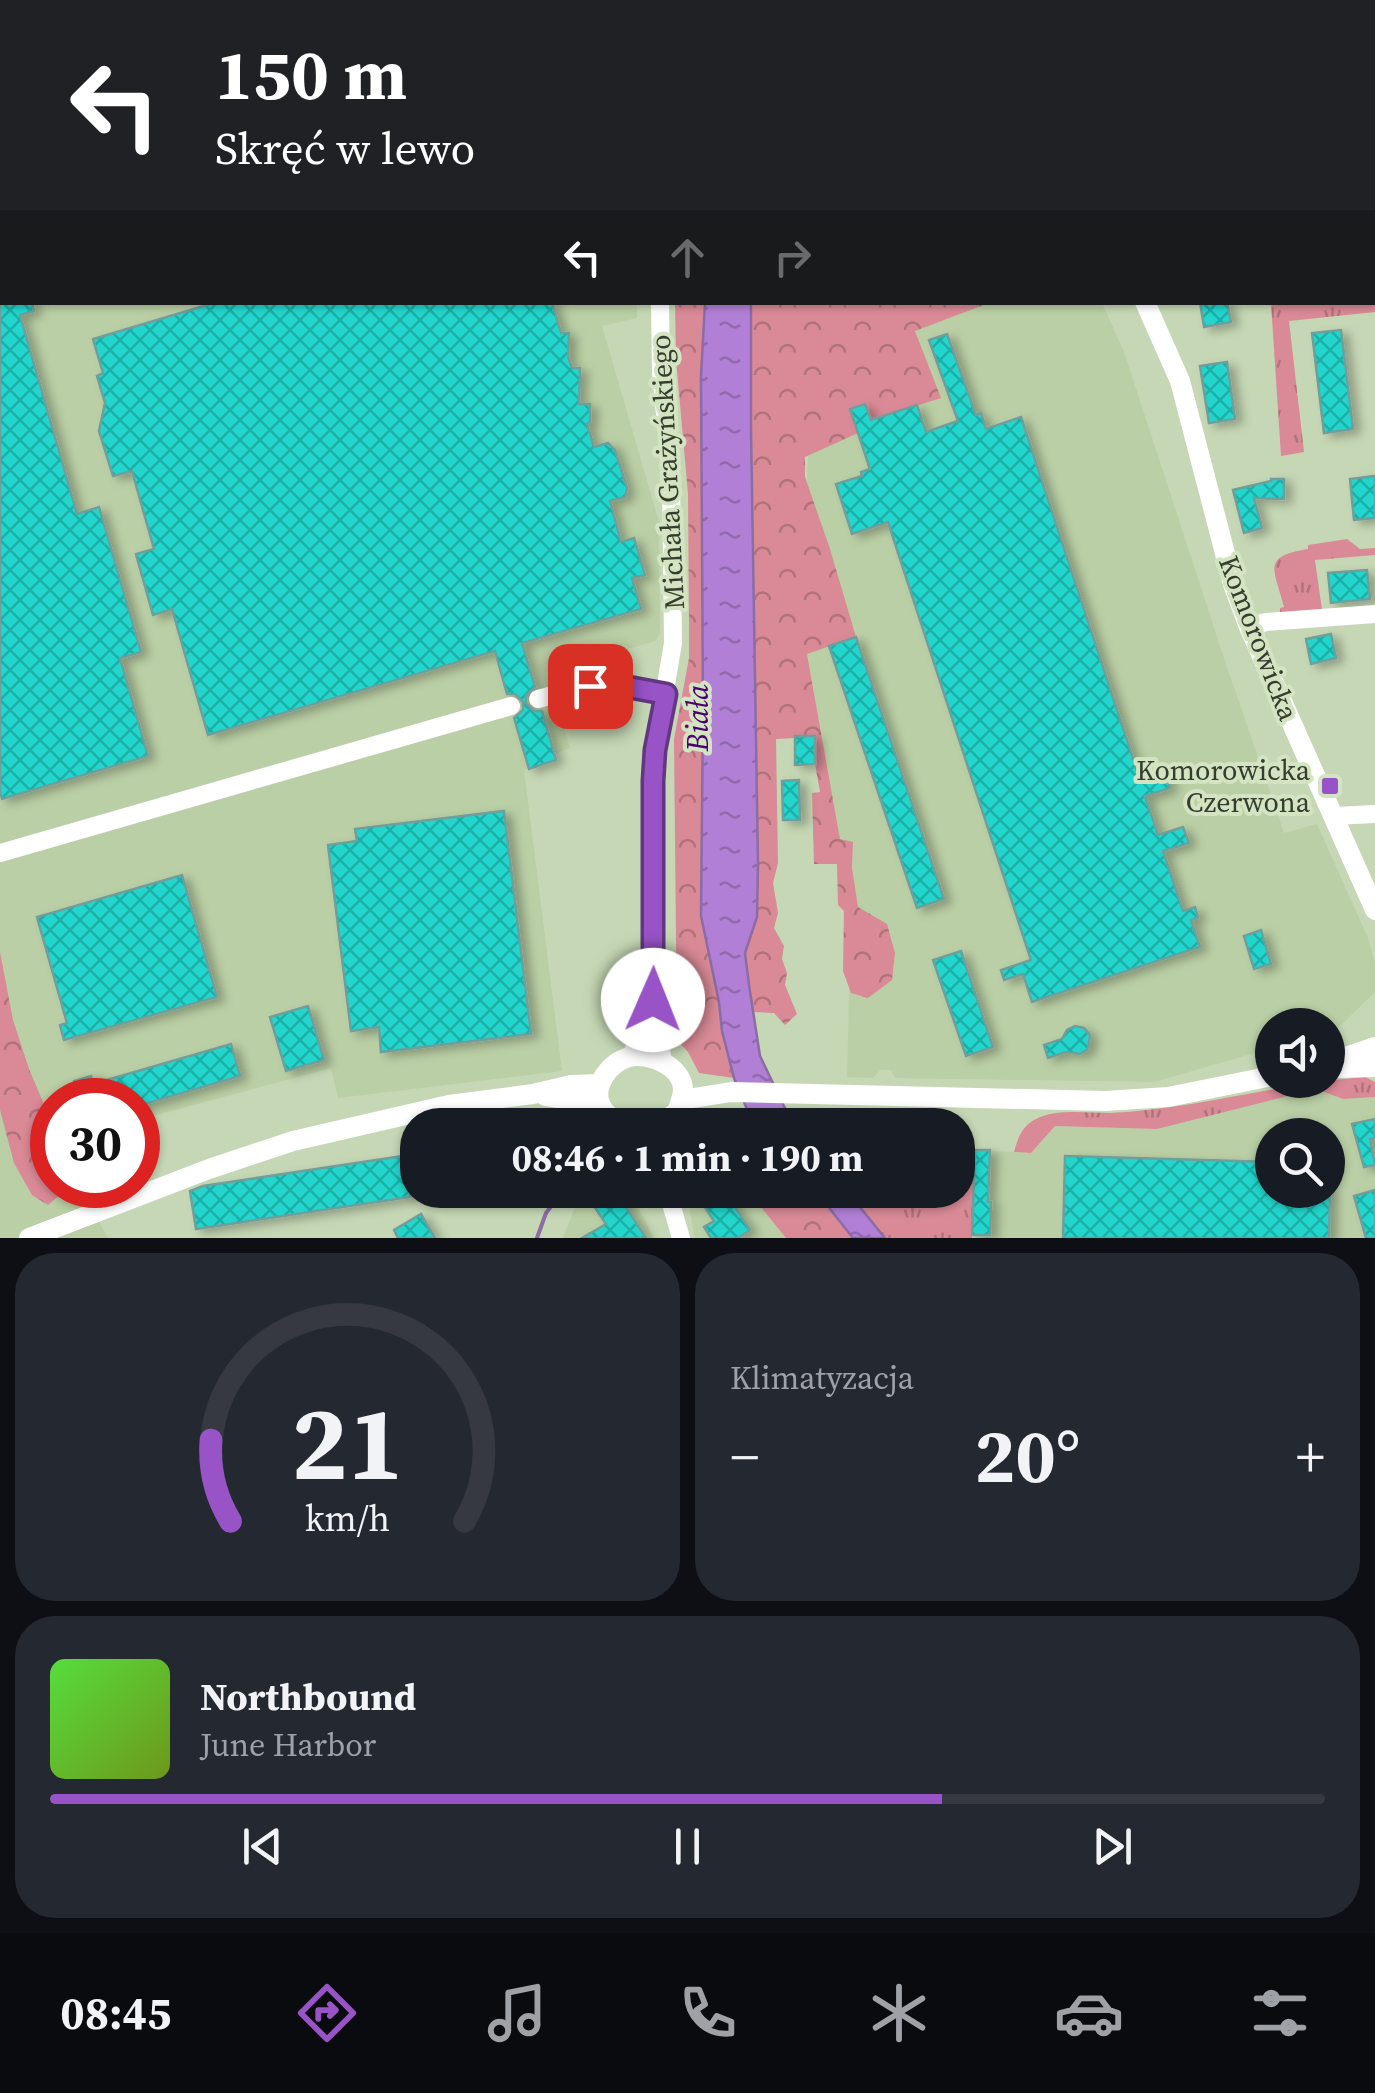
<!DOCTYPE html>
<html lang="pl">
<head>
<meta charset="utf-8">
<style>
	:root { --surface:#171b24; --page:#242831; --text:#f1f3f6; --muted:#9ea1a6; --line:#363941; --accent:#9853c7 }
	body { margin:0; font-family:"Source Serif 4",serif; background:var(--page); color:var(--text); height:100vh; display:flex; flex-direction:column; font-size:38px; white-space:nowrap }
	* { box-sizing:border-box; margin:0 }
	p { font-size:32px; color:var(--muted) }
	.icon { flex:none; width:55px; height:55px; fill:none; stroke:currentColor; stroke-width:2; stroke-linecap:round; stroke-linejoin:round }
	.map { position:relative; height:1238px; overflow:hidden }
	.drawer { display:flex; flex-direction:column; gap:15px; padding:15px; background:#0d0f14; flex:1 }
	.drawer>* { flex:none }
	.top-card { position:absolute; left:0px; top:0px; width:1375px; height:305px; box-shadow:0 2px 8px #0004; background:#202124; color:#fff; overflow:hidden }
	.tools { position:absolute; left:1255px; top:1008px; display:grid; gap:20px }
	.tools a { display:grid; place-items:center; width:90px; height:90px; border-radius:50%; background:var(--surface); box-shadow:0 2px 8px #0004; font-size:50px }
	.speed { position:absolute; left:30px; top:1078px; display:flex; gap:20px; font-size:50px; font-weight:700; text-align:center }
	.speed>* { display:grid; place-content:center; width:130px; height:130px; border-radius:50%; background:var(--surface); box-shadow:0 2px 8px #0004; line-height:1 }
	.speed .limit { border:15px solid #d22; background:#fff; color:#111 }
	.pin { position:absolute; display:grid; place-items:center; width:85px; height:85px; color:#fff; margin:-42px; border-radius:20px; box-shadow:0 5px 15px #0006 }
	.me { position:absolute; width:110px; margin:-55px; rotate:1deg; stroke-linejoin:round; filter:drop-shadow(0 0 8px #0008) }
	.turn { display:flex; align-items:center; gap:35px; height:210px; padding:0 50px; font-size:45px }
	.turn .icon { width:130px; height:130px; stroke-width:2.5 }
	.turn b { display:block; font-size:70px; line-height:85px }
	.lanes { display:flex; align-items:center; height:95px; padding:0 50px; background:#0003; justify-content:center; gap:50px; direction:ltr }
	.lanes .off { opacity:.35 }
	.big { font-size:75px; font-weight:700; line-height:1.1 }
	.drawer .widget { flex:1; display:flex; flex-direction:column; justify-content:center; gap:15px; min-width:0; padding:0 35px; border-radius:40px; background:var(--page) }
	.drawer .dial { align-items:center; gap:0 }
	.dial svg { height:260px; overflow:visible; fill:none; stroke:var(--line); stroke-width:7; stroke-linecap:round; text-anchor:middle }
	.dial text { fill:var(--text); stroke:none }
	.song { display:flex; align-items:center; gap:30px }
	.cover { width:120px; height:120px; border-radius:15px; background:linear-gradient(135deg,hsl(110 70% 55%),hsl(80 70% 35%)) }
	.played { height:10px; border-radius:5px; background:linear-gradient(90deg,var(--accent) 70%,var(--line) 70%) }
	.keys { display:flex; justify-content:space-around; direction:ltr }
	.heat { display:flex; justify-content:space-between; align-items:center; font-size:55px; direction:ltr }
	.drawer .tiles { flex:1; display:grid; gap:15px; grid-template-columns:1fr 1fr }
	.widget:last-child { grid-column:span 2 }
	.trip { position:absolute; left:400px; top:1108px; width:575px; height:100px; border-radius:40px; background:var(--surface); box-shadow:0 2px 8px #0004; font-weight:700; line-height:100px; text-align:center }
	.tab-bar { display:flex; height:160px; justify-content:space-around; align-items:center; background:#090b0e; color:var(--muted) }
	.tab-bar .icon { width:70px; height:70px }
	.tab-bar .active { color:var(--accent) }
	.tab-bar b { font-size:45px; color:var(--text) }
	.map>svg:first-child { display:block }
	.built { fill:#bacfa5; fill-rule:evenodd }
	.grass { fill:url(#grass-tufts) }
	.forest { fill:url(#forest-crowns) }
	.water { fill:url(#water-ripples); stroke:#8c6ca4; stroke-width:2.5 }
	.lines { fill:none; stroke-linecap:round; stroke-linejoin:round }
	.stream { stroke:#8c6ca4; stroke-width:4 }
	.building { fill:url(#building-cross-hatch); stroke:#6f9f9b; stroke-width:2.5; filter:url(#shadow) }
	.minor { stroke:#fff; stroke-width:18 }
	.tertiary { stroke:#fff; stroke-width:20 }
	.route-casing { stroke:#633681; stroke-width:25 }
	.route { stroke:#9853c7; stroke-width:18 }
	.poi-dot { fill:#9853c7; stroke:#d2e4c1; stroke-width:4 }
	.labels { text-anchor:middle; stroke-width:8; stroke-linejoin:round; paint-order:stroke }
	.street-label { font-size:28px; fill:#363d2f; stroke:#d2e4c1 }
	.poi-label { font-size:28px; fill:#363d2f; stroke:#d2e4c1; text-anchor:end }
	.water-label { font-size:30px; font-style:italic; fill:#4a006e; stroke:#d2e4c1 }
</style>
</head>
<body>
<div class="map">
<svg width="1375" height="1238" viewBox="0 0 1375 1238">
	<defs>
		<pattern id="grass-tufts" width="24" height="20" patternUnits="userSpaceOnUse" patternTransform="scale(2.5)"><rect width="24" height="20" fill="#d98a96"/><path d="M3 7l-1-3M5 7V3M7 7l1-3M15 17l-1-3M17 17v-4M19 17l1-3" fill="none" stroke="#b1727b"/></pattern>
		<pattern id="forest-crowns" width="20" height="18" patternUnits="userSpaceOnUse" patternTransform="scale(2.5)"><rect width="20" height="18" fill="#d98a96"/><path d="M2 6a3 3 0 1 1 6 0M12 15a3 3 0 1 1 6 0" fill="none" stroke="#b1727b"/></pattern>
		<pattern id="water-ripples" width="26" height="14" patternUnits="userSpaceOnUse" patternTransform="scale(2.5)"><rect width="26" height="14" fill="#b180d6"/><path d="M2 4q2-2 4 0t4 0M15 11q2-2 4 0t4 0" fill="none" stroke="#916aae"/></pattern>
		<pattern id="building-cross-hatch" width="8" height="8" patternUnits="userSpaceOnUse" patternTransform="scale(2.5)"><rect width="8" height="8" fill="#21d6cd"/><path d="M0 0l8 8M0 8l8-8" fill="none" stroke="#1eafa7"/></pattern>
		<filter id="shadow"><feDropShadow dx="7" dy="4" stdDeviation="5" flood-color="#0004"/></filter>
	</defs>
	<rect width="100%" height="100%" fill="#c5d7b4"/>
	<g class="built">
		<polygon points="0,0 632,0 632,2 2,2 2,302 637,303 637,318 602,326 659,522 660,634 655,641 547,673 570,748 554,754 556,760 524,770 562,1071 338,1098 331,1068 138,1120 138,1100 52,1100 52,1185 78,1185 108,1238 0,1238"/>
		<polygon points="815,303 1102,303 1124,352 1224,658 1284,833 1317,824 1368,938 1375,963 1375,992 1337,1029 1328,1032 1328,1025 1272,1025 1272,1048 1154,1082 895,1078 891,1070 880,1070 873,1078 847,1077 853,843 840,840 807,653 807,475"/>
		<path d="M1317 1088 1343 1099 1375 1097V1238H972L975 1150 1031 1153 1055 1126 1157 1129ZM1272 1135H1328V1190H1272Z"/>
		<polygon points="595,1190 629,1190 654,1238 563,1238 578,1199"/>
		<polygon points="686,1190 747,1190 786,1238 695,1238"/>
	</g>
	<g class="grass">
		<polygon points="1373,272 1375,272 1375,312 1289,321 1304,452 1281,456 1271,303 1372,302"/>
		<path d="M1347 539 1360 549 1375 548V555L1315 560 1322 610 1280 615V608L1284 607C1274 568 1261 557 1308 549V545Z"/>
		<path d="M1365 1077 1375 1082V1097L1343 1099 1316 1089 1157 1129 1055 1126 1031 1153 1014 1152C1018 1138 1021 1128 1034 1120 1055 1108 1086 1113 1110 1113 1196 1109 1279 1083 1365 1077Z"/>
		<polygon points="784,1110 874,1113 885,1118 924,1121 924,1125 793,1125"/>
		<polygon points="972,1172 974,1172 972,1238 885,1238 846,1190 958,1190 958,1182 964,1181"/>
	</g>
	<g class="forest">
		<polygon points="675,303 705,303 701,376 703,709 701,916 719,1002 722,1031 734,1078 699,1073 688,1052 677,1040 674,739 689,658 689,623 688,494 676,359"/>
		<polygon points="751,303 989,303 915,331 941,398 871,420 865,404 851,408 858,433 805,457 805,477 830,549 856,637 807,654 840,839 853,842 852,868 858,907 887,924 895,953 892,980 868,998 851,993 843,971 844,911 838,905 837,864 814,864 812,793 820,792 815,764 815,737 776,739 778,863 773,883 778,913 774,928 784,946 782,959 787,973 785,985 797,1014 785,1025 774,1013 753,1012 745,953 757,917 758,864 751,430"/>
		<polygon points="0,952 13,1020 29,1069 52,1123 52,1185 68,1185 68,1188 48,1205 32,1195 14,1163 0,1110"/>
		<polygon points="711,1108 742,1109 760,1125 682,1125 691,1112"/>
		<polygon points="747,1190 815,1190 853,1238 786,1238"/>
	</g>
	<g class="water">
		<polygon points="705,303 751,303 751,430 758,864 757,917 745,953 749,985 760,1056 793,1125 760,1125 749,1114 734,1078 722,1031 719,1002 701,916 703,709 701,376"/>
		<polygon points="815,1190 846,1190 885,1238 853,1238"/>
	</g>
	<g class="lines">
		<g class="stream">
			<polyline points="1372,174 1375,175"/>
			<polyline points="537,1238 546,1213 564,1190"/>
		</g>
	</g>
	<g class="building">
		<polygon points="0,302 32,302 34,311 20,315 77,514 99,507 141,652 120,658 148,756 2,799 0,792"/>
		<polygon points="217,302 552,302 561,333 569,333 568,357 572,368 580,368 579,404 590,404 590,422 587,424 594,447 608,443 615,450 627,488 625,497 610,501 621,542 634,538 645,575 632,578 641,609 522,643 535,687 526,695 526,703 534,711 542,711 556,760 529,769 514,718 523,710 523,702 515,694 507,694 495,651 208,735 172,609 153,615 136,554 154,549 132,471 113,476 99,431 105,403 97,376 103,373 93,339"/>
		<polygon points="1200,302 1227,302 1231,322 1204,327"/>
		<polygon points="1341,330 1353,429 1324,433 1312,333"/>
		<polygon points="947,334 976,415 981,413 986,429 1021,417 1140,780 1165,771 1170,788 1145,796 1158,835 1183,827 1189,843 1163,851 1183,911 1195,907 1198,918 1191,920 1200,947 1032,1002 1023,974 1004,980 1001,970 1031,960 888,522 852,534 836,484 862,476 861,472 870,469 850,409 865,404 871,420 917,405 926,432 958,421 929,340"/>
		<polygon points="1227,362 1235,419 1209,423 1200,366"/>
		<polygon points="1375,476 1375,518 1354,520 1350,479"/>
		<polygon points="1271,479 1284,479 1284,499 1254,498 1262,528 1244,533 1233,490 1271,481"/>
		<polygon points="1367,570 1370,599 1331,603 1328,573"/>
		<polygon points="1331,634 1336,658 1311,664 1306,639"/>
		<polygon points="856,637 944,899 917,908 829,646"/>
		<polygon points="795,736 815,736 815,764 795,765"/>
		<polygon points="799,780 800,820 783,820 782,781"/>
		<polygon points="504,811 531,1034 381,1052 379,1027 351,1031 328,845 357,841 355,829"/>
		<polygon points="182,875 217,997 64,1040 60,1025 67,1023 37,917"/>
		<polygon points="1261,930 1271,964 1254,969 1244,936"/>
		<polygon points="961,951 993,1047 966,1056 933,960"/>
		<polygon points="308,1006 324,1060 286,1071 270,1017"/>
		<polygon points="1075,1026 1084,1028 1090,1035 1088,1049 1080,1054 1066,1052 1048,1058 1044,1045 1062,1039 1067,1030"/>
		<polygon points="231,1044 240,1076 138,1106 138,1100 78,1100 74,1081 91,1076 93,1084"/>
		<polygon points="1375,1119 1375,1138 1370,1139 1375,1165 1364,1167 1352,1124"/>
		<polygon points="975,1150 990,1150 988,1202 991,1202 990,1235 972,1235"/>
		<polygon points="403,1156 410,1197 196,1229 190,1191 203,1186"/>
		<polygon points="1065,1156 1272,1162 1272,1190 1330,1190 1329,1238 1063,1238"/>
		<polygon points="593,1190 615,1190 646,1238 582,1238 606,1224 594,1206 600,1202"/>
		<polygon points="694,1190 724,1190 750,1230 738,1238 711,1238 704,1227 714,1221"/>
		<polygon points="1375,1190 1375,1238 1366,1238 1354,1196"/>
		<polygon points="421,1214 435,1238 398,1238 394,1230"/>
	</g>
	<g class="lines">
		<g class="minor">
			<polyline points="656,0 656,2"/>
			<polyline points="1316,2 1331,0"/>
			<polyline points="660,302 661,373 671,477 673,643 655,750 653,781 653,1000 663,1062"/>
			<polyline points="1249,627 1266,622 1375,614"/>
			<polyline points="538,699 590,685 623,686 666,693"/>
			<polyline points="1334,816 1375,814"/>
			<polyline points="0,853 511,706"/>
			<polyline points="630,1057 642,1033 651,1005"/>
			<polyline points="667,1190 681,1238"/>
		</g>
		<g class="tertiary">
			<polyline points="984,0 986,2"/>
			<polyline points="1010,0 1011,2"/>
			<polyline points="1145,302 1180,381 1233,584 1249,627 1375,910"/>
			<polyline points="1328,1063 1375,1047"/>
			<polyline points="1334,1068 1375,1067"/>
			<polyline points="545,1096 600,1105"/>
			<polyline points="681,1100 731,1092 1105,1101 1168,1097 1272,1076"/>
			<path d="M625 1125C615 1120 606 1116 601 1106 591 1087 609 1063 629 1057 648 1052 683 1066 683 1090 683 1097 679 1106 677 1112L657 1125"/>
			<polyline points="29,1238 209,1169 293,1141 449,1105 533,1094 571,1085 600,1084"/>
		</g>
	</g>
	<g class="lines">
		<defs>
			<polyline id="route" points="590,686 623,686 666,694 655,750 653,781 653,1000"/>
		</defs>
		<use href="#route" class="route-casing"/>
		<use href="#route" class="route"/>
	</g>
	<rect class="poi-dot" x="1320" y="776" width="20" height="20" rx="5"/>
	<g class="labels">
		<g class="street-label">
			<text transform="translate(667 472) rotate(-93)" y="10">Michała Grażyńskiego</text>
			<text transform="translate(1259 638) rotate(69)" y="10">Komorowicka</text>
		</g>
		<g class="poi-label">
			<text x="1310" y="780">Komorowicka<tspan x="1310" dy="32">Czerwona</tspan></text>
		</g>
		<g class="water-label">
			<text transform="translate(698 718) rotate(-90)" y="10">Biała</text>
		</g>
	</g>
</svg>
<div class="tools">
<a><svg class="icon" aria-label="sound" viewBox="0 0 24 24"><path d="M4 9h4l5-4v14l-5-4H4zM17 9q2 3 0 6"/></svg></a>
<a><svg class="icon" aria-label="search" viewBox="0 0 24 24"><circle cx="10" cy="10" r="6"/><path d="M15 15l6 6"/></svg></a>
</div>
<div class="speed"><div class="limit">30</div></div>
<div class="pin" style="left:590px;top:686px;background:#d93025"><svg class="icon" aria-label="arrive" viewBox="0 0 24 24"><path d="M6 21V4h12l-3 4 3 4H6"/></svg></div>
<svg class="me" style="left:653px;top:1000px" viewBox="-20 -20 40 40"><circle r="19" fill="#fff"/><path d="M0-13L10 11 0 6-10 11z" fill="#9853c7"/></svg>
<div class="trip">08:46 · 1 min · 190 m</div>
<div class="top-card">
<div class="turn"><svg class="icon" aria-label="left" viewBox="0 0 24 24"><path d="M17 20v-9H6M10 6l-5 5 5 5"/></svg><div><b>150 m</b>Skręć w lewo</div></div>
<div class="lanes"><svg class="icon" aria-label="left" viewBox="0 0 24 24"><path d="M17 20v-9H6M10 6l-5 5 5 5"/></svg><svg class="icon off" aria-label="ahead" viewBox="0 0 24 24"><path d="M12 20V5M6 11l6-6 6 6"/></svg><svg class="icon off" aria-label="right" viewBox="0 0 24 24"><path d="M7 20v-9h11M14 6l5 5-5 5"/></svg></div>
</div>
</div>
<section class="drawer">
<div class="tiles">
<div class="widget dial"><svg viewBox="0 0 100 80">
<path d="M14 69A42 42 0 1 1 86 69"/>
<path d="M14 69A42 42 0 0 1 8 44" stroke="#9853c7"/>
<text x="50" y="56" font-size="32" font-weight="700">21</text>
<text x="50" y="72" font-size="11">km/h</text>
</svg></div>
<div class="widget"><p>Klimatyzacja</p>
<div class="heat"><a>−</a><b class="big">20°</b><a>+</a></div>
</div>
<div class="widget">
<div class="song"><i class="cover"></i><div><b>Northbound</b><p>June Harbor</p></div></div>
<div class="played"></div>
<div class="keys"><svg class="icon" aria-label="previous" viewBox="0 0 24 24"><path d="M18 5L8 12l10 7zM5 5v14"/></svg><svg class="icon" aria-label="pause" viewBox="0 0 24 24"><path d="M8 5v14M16 5v14"/></svg><svg class="icon" aria-label="next" viewBox="0 0 24 24"><path d="M6 5l10 7-10 7zM19 5v14"/></svg></div>
</div>
</div>
</section>
<nav class="tab-bar">
<b>08:45</b>
<svg class="icon active" aria-label="directions" viewBox="0 0 24 24"><path d="M12 3l9 9-9 9-9-9zM9 14v-3h6M13 9l2 2-2 2"/></svg>
<svg class="icon" aria-label="music" viewBox="0 0 24 24"><path d="M9 18V5l10-2v13"/><circle cx="6" cy="18" r="3"/><circle cx="16" cy="16" r="3"/></svg>
<svg class="icon" aria-label="phone" viewBox="0 0 24 24"><path d="M5 4h4l2 5-3 2q2 4 5 5l2-3 5 2v4C11 20 4 13 5 4z"/></svg>
<svg class="icon" aria-label="climate" viewBox="0 0 24 24"><path d="M12 3v18M4 7l16 10M4 17L20 7"/></svg>
<svg class="icon" aria-label="car" viewBox="0 0 24 24"><path d="M5 17H2v-5l4-1 3-4h7l3 4 3 1v5h-3M9 17h6M6 11h13"/><circle cx="7" cy="17" r="2"/><circle cx="17" cy="17" r="2"/></svg>
<svg class="icon" aria-label="filters" viewBox="0 0 24 24"><path d="M4 7h16M4 17h16"/><circle cx="9" cy="7" r="2"/><circle cx="15" cy="17" r="2"/></svg>
</nav>
</body>
</html>
